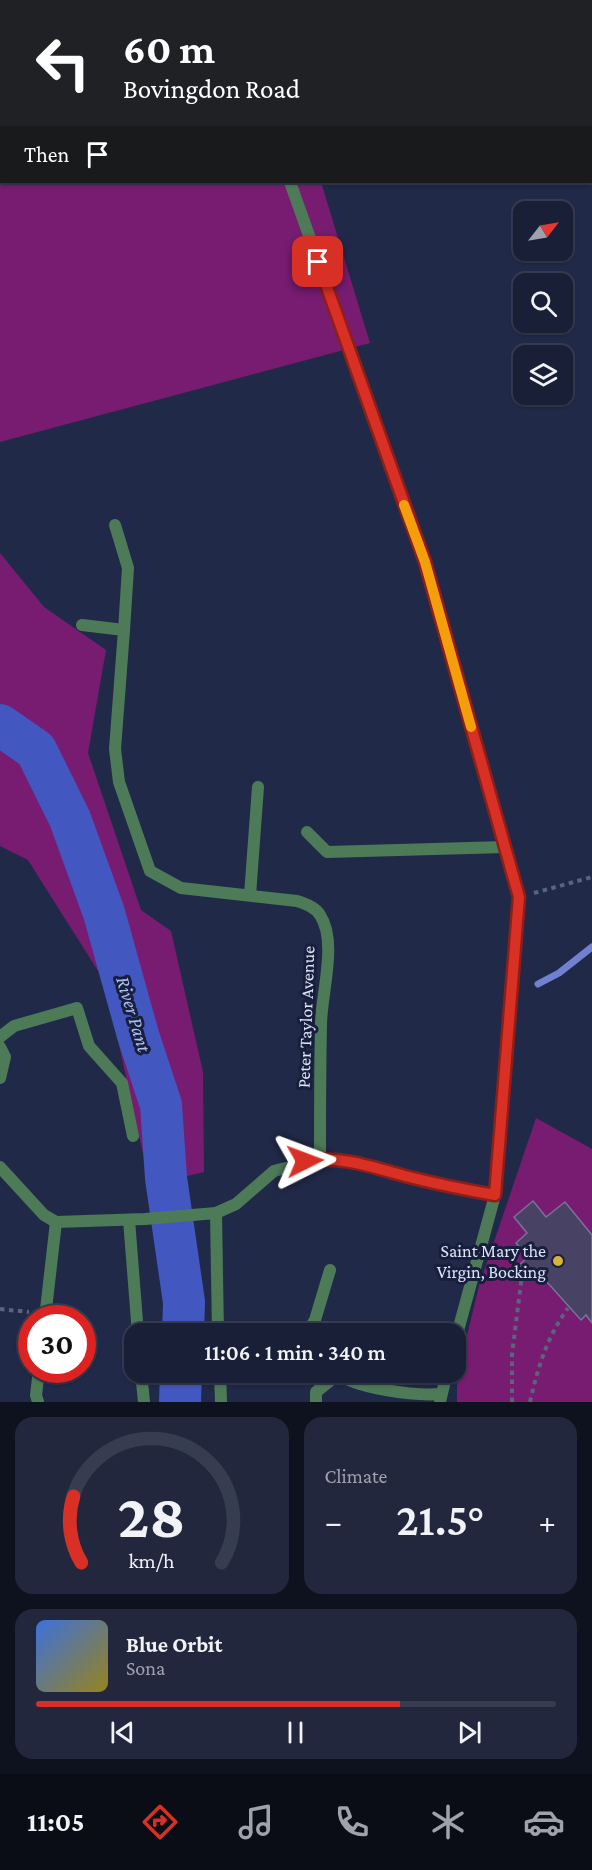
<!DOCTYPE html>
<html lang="en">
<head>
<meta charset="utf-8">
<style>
	:root { --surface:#191f36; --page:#22273e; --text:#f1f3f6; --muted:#9fa2ad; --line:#373d51; --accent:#d93025 }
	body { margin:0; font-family:"Crimson Pro",serif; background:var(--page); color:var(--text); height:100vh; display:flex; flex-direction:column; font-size:22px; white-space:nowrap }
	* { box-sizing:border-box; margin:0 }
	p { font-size:20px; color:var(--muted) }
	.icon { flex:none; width:33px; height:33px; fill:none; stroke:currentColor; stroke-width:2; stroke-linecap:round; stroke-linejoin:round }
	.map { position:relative; height:1402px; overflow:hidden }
	.side { display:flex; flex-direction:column; gap:15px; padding:15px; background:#0e111e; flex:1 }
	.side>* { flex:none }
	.hud { position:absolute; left:0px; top:0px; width:592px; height:183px; box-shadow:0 2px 4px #0004,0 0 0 2px var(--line); background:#202124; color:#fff; overflow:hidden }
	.needle { width:39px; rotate:59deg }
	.fabs { position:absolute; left:513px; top:201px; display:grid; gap:12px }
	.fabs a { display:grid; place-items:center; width:60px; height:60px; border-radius:12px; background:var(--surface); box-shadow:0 2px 4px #0004,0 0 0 2px var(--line); font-size:30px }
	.speed { position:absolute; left:18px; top:1305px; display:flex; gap:12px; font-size:30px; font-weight:700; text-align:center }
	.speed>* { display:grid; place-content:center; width:78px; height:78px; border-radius:50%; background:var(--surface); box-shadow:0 2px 4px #0004,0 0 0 2px var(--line); line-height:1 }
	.speed .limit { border:9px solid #d22; background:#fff; color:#111 }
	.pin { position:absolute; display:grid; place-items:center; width:51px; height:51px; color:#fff; margin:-26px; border-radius:12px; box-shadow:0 3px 9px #0006 }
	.me { position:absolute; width:66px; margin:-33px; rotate:87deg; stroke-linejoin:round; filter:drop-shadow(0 0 4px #0008) }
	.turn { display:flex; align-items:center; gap:21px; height:126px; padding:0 24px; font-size:27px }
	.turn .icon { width:78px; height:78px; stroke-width:2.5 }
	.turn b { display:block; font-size:42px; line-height:51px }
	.then { display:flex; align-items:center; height:57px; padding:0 24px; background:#0003; gap:12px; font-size:22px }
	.big { font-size:45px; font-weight:600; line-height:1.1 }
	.side .widget { flex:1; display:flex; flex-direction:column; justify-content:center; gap:9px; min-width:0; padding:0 21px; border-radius:18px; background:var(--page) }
	.side .dial { align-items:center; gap:0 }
	.dial svg { height:156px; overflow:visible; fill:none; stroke:var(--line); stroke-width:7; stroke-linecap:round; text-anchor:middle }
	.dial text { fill:var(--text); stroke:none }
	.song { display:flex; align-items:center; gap:18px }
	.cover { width:72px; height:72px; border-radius:9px; background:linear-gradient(135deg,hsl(220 70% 55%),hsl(50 70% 35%)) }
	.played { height:6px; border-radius:3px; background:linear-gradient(90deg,var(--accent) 70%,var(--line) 70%) }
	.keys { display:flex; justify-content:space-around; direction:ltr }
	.heat { display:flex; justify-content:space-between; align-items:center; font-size:33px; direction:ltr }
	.side .tiles { flex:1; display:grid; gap:15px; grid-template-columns:1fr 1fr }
	.widget:last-child { grid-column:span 2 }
	.trip { position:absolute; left:124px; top:1323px; width:342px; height:60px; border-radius:18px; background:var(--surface); box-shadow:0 2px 4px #0004,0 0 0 2px var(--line); font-weight:600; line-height:60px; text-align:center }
	.dock { display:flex; height:96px; justify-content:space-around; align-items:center; background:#0a0c16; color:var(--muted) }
	.dock .icon { width:42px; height:42px }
	.dock .current { color:var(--accent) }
	.dock b { font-size:27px; color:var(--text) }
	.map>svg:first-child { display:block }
	.green { fill:#781c72 }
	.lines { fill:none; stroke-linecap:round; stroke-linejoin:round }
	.stream { stroke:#7181d1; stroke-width:7 }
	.river { stroke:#4357c0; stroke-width:42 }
	.building { fill:#484365; stroke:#787399; stroke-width:1.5 }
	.path { stroke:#5c637f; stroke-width:4; stroke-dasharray:4.5 4.5; stroke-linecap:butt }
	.service { stroke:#4d7b58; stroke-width:12 }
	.minor { stroke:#4d7b58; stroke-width:12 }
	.tertiary { stroke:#4d7b58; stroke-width:12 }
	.route-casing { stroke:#8d1f18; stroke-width:15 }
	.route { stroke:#d93025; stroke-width:10 }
	.slow { stroke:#f59e0b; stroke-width:10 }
	.poi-dot { fill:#dab334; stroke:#171f3d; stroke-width:2 }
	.labels { text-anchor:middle; stroke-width:6; stroke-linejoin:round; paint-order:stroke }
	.street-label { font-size:18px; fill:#dde3f8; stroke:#171f3d }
	.poi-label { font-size:18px; fill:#dde3f8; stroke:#171f3d; text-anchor:end }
	.water-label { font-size:20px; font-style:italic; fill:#adbef3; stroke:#171f3d }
</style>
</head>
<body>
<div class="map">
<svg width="592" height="1402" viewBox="0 0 592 1402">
	<rect width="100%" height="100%" fill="#212948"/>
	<g class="green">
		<polygon points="0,0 282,0 2,2 2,182 321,182 370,343 0,442"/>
		<polygon points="0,553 44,607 106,650 88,753 141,910 171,931 203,1072 204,1172 150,1185 105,982 28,860 0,846"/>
		<polygon points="536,1118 592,1149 592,1402 457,1402 457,1377 479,1286"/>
	</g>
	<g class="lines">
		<polyline class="stream" points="538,984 559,973 592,947"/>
		<g class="river">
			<polyline points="0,725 36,750 70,819 104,913 138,1035 161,1105 166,1178 184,1302 183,1334"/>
			<polyline points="180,1402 181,1372"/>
		</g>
	</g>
	<polygon class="building" points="533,1201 546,1217 565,1202 592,1235 592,1323 586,1315 581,1320 538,1272 530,1279 519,1265 528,1257 516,1243 527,1233 514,1217"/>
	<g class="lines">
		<g class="path">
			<polyline points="534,893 592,877"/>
			<polyline points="0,1309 29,1312"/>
			<polyline points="512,1402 512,1354 522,1275"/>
			<path d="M530 1402C538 1367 547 1337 568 1308"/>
		</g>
		<g class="service">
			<polyline points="307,832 327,852 505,847"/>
			<polyline points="250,895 258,787"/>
			<polyline points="129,1220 138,1334"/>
			<polyline points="141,1372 144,1402"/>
			<polyline points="316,1402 316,1392 337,1375"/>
		</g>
		<g class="minor">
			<polyline points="115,525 128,568 124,630"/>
			<path d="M82 625 124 630 115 749 119 782 150 871 181 888 297 901C306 904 315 907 320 915 338 942 321 994 321 1025 320 1069 320 1114 320 1159"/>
			<polyline points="0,1037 14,1026 77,1008 89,1046 122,1083 133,1136"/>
			<polyline points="0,1047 5,1057 0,1078"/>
			<polyline points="0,1167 44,1215 56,1222 145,1219 216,1213 236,1204 274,1171 320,1159 351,1161 411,1178 495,1195"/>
			<polyline points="216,1213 218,1334"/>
			<polyline points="45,1318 56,1222"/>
			<polyline points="218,1332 277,1334"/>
			<polyline points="306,1334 315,1320 330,1270"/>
			<polyline points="220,1372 221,1402"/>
			<path d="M335 1372C355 1389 416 1396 441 1394"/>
			<polyline points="38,1402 36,1395 39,1370"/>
		</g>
		<g class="tertiary">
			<polyline points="256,0 256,2"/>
			<polyline points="290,182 425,562 519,897 495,1195 456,1338"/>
			<polyline points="440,1402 447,1372"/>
		</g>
	</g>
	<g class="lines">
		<defs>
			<path id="route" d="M305 1161C341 1155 375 1168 409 1177 437 1184 466 1190 495 1195L519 897 425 562 318 262"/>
		</defs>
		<use href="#route" class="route-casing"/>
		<use href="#route" class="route"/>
		<polyline class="slow" points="404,505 425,562 471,727"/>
	</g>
	<circle class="poi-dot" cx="558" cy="1261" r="6"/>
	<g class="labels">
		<g class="street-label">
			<text transform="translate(306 1017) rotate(-88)" y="6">Peter Taylor Avenue</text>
		</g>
		<g class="poi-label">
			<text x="546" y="1257">Saint Mary the<tspan x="546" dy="21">Virgin, Bocking</tspan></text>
		</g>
		<g class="water-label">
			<text transform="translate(134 1014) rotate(73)" y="7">River Pant</text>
		</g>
	</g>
</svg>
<div class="fabs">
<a><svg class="needle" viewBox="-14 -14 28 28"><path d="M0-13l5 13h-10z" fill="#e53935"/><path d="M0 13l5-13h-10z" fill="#9fa2ad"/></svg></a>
<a><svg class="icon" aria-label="search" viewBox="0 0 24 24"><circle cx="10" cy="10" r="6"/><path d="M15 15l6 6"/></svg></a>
<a><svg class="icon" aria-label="layers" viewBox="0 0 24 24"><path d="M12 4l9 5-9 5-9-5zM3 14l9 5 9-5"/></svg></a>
</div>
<div class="speed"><div class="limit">30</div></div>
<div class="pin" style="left:318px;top:262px;background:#d93025"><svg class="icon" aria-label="arrive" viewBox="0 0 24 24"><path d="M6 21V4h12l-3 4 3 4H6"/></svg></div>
<svg class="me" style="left:305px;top:1161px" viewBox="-20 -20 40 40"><path d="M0-17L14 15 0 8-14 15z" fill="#d93025" stroke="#fff" stroke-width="4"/></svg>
<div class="trip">11:06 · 1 min · 340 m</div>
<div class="hud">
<div class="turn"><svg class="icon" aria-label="left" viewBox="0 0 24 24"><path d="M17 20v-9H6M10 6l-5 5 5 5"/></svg><div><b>60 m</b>Bovingdon Road</div></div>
<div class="then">Then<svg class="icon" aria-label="arrive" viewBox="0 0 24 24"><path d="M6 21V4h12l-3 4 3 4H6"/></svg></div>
</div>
</div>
<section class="side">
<div class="tiles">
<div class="widget dial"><svg viewBox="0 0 100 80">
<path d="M14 69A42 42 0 1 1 86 69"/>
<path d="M14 69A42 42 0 0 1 10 35" stroke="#d93025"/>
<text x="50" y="56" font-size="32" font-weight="700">28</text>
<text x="50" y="72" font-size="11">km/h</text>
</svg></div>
<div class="widget"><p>Climate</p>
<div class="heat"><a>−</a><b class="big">21.5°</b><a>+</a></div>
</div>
<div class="widget">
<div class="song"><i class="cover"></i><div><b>Blue Orbit</b><p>Sona</p></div></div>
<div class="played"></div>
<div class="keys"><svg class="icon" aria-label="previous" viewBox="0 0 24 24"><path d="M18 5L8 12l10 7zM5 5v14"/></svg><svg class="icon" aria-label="pause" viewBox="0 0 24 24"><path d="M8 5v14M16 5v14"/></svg><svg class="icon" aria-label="next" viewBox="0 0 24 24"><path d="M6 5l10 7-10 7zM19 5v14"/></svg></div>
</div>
</div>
</section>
<nav class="dock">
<b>11:05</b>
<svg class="icon current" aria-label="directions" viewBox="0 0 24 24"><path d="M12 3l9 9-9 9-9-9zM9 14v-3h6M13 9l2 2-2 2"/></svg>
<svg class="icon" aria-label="music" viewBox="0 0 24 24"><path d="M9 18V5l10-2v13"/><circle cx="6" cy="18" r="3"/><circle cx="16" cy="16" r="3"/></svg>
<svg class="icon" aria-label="phone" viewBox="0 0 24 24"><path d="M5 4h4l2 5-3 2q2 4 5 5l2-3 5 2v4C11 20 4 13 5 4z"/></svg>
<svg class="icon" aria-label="climate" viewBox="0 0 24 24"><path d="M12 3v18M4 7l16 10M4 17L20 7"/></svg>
<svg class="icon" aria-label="car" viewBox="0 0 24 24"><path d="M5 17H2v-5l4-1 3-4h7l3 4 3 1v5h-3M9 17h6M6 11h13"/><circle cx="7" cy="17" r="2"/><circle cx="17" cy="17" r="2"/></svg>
</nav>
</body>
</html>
